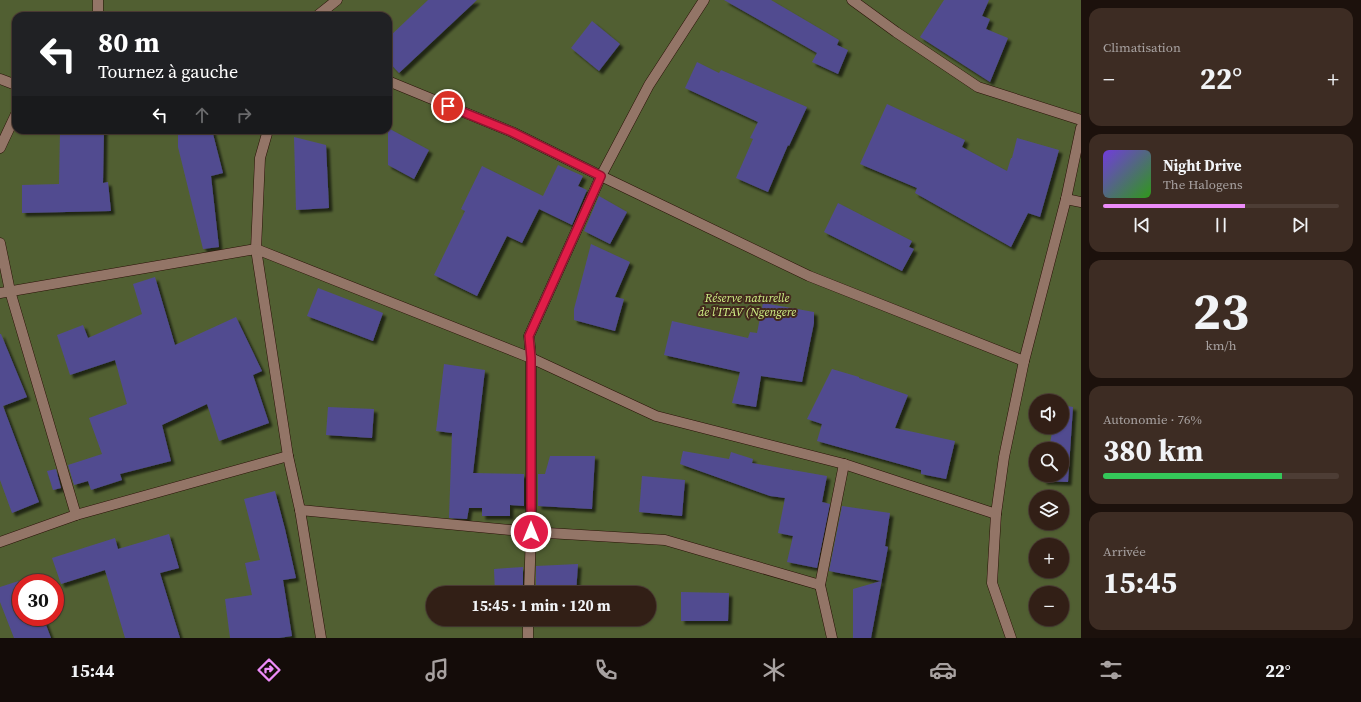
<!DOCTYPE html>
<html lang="fr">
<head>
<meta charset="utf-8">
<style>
	:root { --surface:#321f16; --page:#3d2c23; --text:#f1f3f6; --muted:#a8a2a1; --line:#4d3d35; --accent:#ed8cf9 }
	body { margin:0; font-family:"Source Serif 4",serif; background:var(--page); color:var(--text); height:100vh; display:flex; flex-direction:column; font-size:15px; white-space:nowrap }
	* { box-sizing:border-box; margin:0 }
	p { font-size:13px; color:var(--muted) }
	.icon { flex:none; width:22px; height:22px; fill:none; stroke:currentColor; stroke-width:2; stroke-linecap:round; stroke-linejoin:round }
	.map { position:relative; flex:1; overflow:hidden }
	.panel { display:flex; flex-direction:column; gap:8px; padding:8px; background:#1c110c; width:280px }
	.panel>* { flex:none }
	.top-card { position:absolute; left:12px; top:12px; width:380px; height:122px; border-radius:12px; box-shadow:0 1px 3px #0004,0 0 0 1px var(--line); background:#202124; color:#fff; overflow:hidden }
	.tools { position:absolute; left:1029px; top:394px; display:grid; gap:8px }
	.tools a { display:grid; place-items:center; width:40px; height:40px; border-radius:50%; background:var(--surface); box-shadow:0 1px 3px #0004,0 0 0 1px var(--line); font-size:20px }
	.speed { position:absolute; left:12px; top:574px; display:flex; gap:8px; font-size:20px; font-weight:700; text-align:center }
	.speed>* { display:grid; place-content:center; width:52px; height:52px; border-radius:50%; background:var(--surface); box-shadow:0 1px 3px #0004,0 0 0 1px var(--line); line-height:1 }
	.speed .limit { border:6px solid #d22; background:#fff; color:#111 }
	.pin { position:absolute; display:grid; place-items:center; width:34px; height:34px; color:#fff; margin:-17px; border:2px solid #fff; border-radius:50%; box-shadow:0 1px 4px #0007 }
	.me { position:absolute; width:44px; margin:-22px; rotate:0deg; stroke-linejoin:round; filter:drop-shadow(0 0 3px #0008) }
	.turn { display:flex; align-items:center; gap:14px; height:84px; padding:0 20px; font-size:18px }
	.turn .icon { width:52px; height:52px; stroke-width:2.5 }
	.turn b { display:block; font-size:28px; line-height:34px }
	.lanes { display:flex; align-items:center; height:38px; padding:0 20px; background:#0003; justify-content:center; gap:20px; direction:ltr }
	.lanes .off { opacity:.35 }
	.big { font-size:30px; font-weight:700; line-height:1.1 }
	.panel .tile { flex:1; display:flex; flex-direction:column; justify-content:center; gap:6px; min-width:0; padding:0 14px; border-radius:12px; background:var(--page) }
	.panel .dial { align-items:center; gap:0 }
	.dial b { font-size:52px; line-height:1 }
	.song { display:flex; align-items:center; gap:12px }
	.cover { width:48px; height:48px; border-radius:6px; background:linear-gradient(135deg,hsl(260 70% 55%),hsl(110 70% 35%)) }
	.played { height:4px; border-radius:2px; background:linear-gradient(90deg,var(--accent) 60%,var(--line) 60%) }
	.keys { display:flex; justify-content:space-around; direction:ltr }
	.heat { display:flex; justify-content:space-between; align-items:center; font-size:22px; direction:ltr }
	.charge { height:6px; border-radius:3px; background:linear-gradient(90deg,#34c759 76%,var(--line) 0) }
	.trip { position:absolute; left:426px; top:586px; width:230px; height:40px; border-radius:20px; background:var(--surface); box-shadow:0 1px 3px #0004,0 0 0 1px var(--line); font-weight:700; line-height:40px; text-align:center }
	.tabs { display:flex; height:64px; justify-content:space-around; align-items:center; background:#140c09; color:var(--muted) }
	.tabs .icon { width:28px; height:28px }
	.tabs .active { color:var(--accent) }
	.tabs b { font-size:18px; color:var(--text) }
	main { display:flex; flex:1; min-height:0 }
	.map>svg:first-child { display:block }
	.green { fill:#515f32; fill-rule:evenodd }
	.building { fill:#514c90; filter:url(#shadow) }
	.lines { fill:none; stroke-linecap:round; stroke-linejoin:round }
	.minor-casing { stroke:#281106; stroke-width:11 }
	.minor { stroke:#937567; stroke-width:10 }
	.route-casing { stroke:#92132f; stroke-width:10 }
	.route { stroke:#e11d48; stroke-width:7 }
	.labels { text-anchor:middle; stroke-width:4; stroke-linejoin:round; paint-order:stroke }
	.park-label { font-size:12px; font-style:italic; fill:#d1f186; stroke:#43291d }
</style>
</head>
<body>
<main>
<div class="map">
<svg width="1081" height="638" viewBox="0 0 1081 638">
	<defs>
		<filter id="shadow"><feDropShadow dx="3.5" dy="3.5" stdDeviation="1" flood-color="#0009"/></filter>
	</defs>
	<rect width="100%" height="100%" fill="#43291d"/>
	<path class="green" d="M0 0H1081V638H0ZM16 16H388V130H16ZM1036 401H1062V427H1036ZM1036 449H1062V475H1036ZM1036 497H1062V523H1036ZM1036 545H1062V571H1036ZM21 583H55V617H21ZM433 593H649V619H433ZM1036 593H1062V619H1036Z"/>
	<g class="building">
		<polygon points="428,0 477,0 399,73 388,61 388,38"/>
		<polygon points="724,0 771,0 839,40 837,45 848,50 838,74 812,62 817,53"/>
		<polygon points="944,0 989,0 982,16 990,19 986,29 1008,38 990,82 920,37"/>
		<polygon points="592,21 620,44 599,71 571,48"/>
		<polygon points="697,62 719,73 721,70 807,107 789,146 788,145 768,192 736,178 753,139 750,138 758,122 685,88"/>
		<polygon points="887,104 965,140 962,147 1007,171 1011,158 1012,158 1017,138 1059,150 1040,217 1028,213 1011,247 915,193 917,188 860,164"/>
		<polygon points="388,128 429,150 414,179 388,165"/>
		<polygon points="60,130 104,130 103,183 108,182 111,211 22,213 22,185 59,184"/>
		<polygon points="178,130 212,130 223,173 211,176 219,247 203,249 178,147"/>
		<polygon points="294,137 326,145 329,208 296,210"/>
		<polygon points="558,165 583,176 578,186 587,190 572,225 539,209 522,243 507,236 477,296 434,275 465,211 461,209 482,166 543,196"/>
		<polygon points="599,196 627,212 610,244 584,231"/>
		<polygon points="838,203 912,241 909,247 914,249 902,271 824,232"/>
		<polygon points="591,244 630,262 615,297 624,299 615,331 574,320 574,309"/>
		<polygon points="155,277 175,345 236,317 262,371 253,375 269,423 219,441 207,404 162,425 171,461 120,474 122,480 91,490 88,481 74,485 68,465 102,454 89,418 127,404 115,360 70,375 57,335 83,325 88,338 142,314 133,284"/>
		<polygon points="318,288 383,313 373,341 307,316"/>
		<polygon points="763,303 814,312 814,323 802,382 761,376 756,407 732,403 740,372 664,355 672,321 748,338 750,332 757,333"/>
		<polygon points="0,334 1,334 27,397 3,406 39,502 12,513 0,480"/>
		<polygon points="444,364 485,370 473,473 524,474 524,506 510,505 510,516 482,516 482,508 469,508 467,519 449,518 452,433 436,431"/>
		<polygon points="832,369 859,377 859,378 908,395 895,428 955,441 946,479 921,474 921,470 817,441 822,424 807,419"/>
		<polygon points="1062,405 1073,407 1068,482 1043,481 1044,475 1062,475 1062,449 1049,449 1053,427 1062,427"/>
		<polygon points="328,407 374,409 372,438 326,435"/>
		<polygon points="683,451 729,459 731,452 753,459 752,463 827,476 822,502 830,504 817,568 787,562 793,536 778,533 785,498 770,496 680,464"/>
		<polygon points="550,456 595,456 592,509 538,506 538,474 545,474"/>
		<polygon points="56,469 61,488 53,490 47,471"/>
		<polygon points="642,476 685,480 682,516 639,512"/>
		<polygon points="275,491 285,529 296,578 283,580 292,636 279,638 230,638 225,599 252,595 245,563 260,560 244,499"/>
		<polygon points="842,506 890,513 885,546 888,547 871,638 853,638 853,589 881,581 829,571"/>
		<polygon points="169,534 179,568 160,573 180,638 125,638 105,570 61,584 52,558 115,538 118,549"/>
		<polygon points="578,564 576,593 536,593 536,566"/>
		<polygon points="523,567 523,593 495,593 494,569"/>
		<polygon points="28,578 30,583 21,583 21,617 43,617 51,638 14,638 0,602 0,587"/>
		<polygon points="681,592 729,593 728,621 681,621"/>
	</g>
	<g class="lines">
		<defs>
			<g id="minor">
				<polyline points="852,0 896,32 978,87 1081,120"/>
				<polyline points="98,16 98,0"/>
				<polyline points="317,16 337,0"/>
				<polyline points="0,79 16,85"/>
				<polyline points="388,81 512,132 601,176 809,276 1024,361"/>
				<polyline points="268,130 260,158 256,249 288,456 300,510 321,638"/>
				<polyline points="0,148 16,114"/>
				<polyline points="1066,199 1081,202"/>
				<polyline points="0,243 10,291 76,515"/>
				<polyline points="0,293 256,249 531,358 656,416 844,464 996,514"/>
				<polyline points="300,510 531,532 665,540 820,585"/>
				<polyline points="0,542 76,515 288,456"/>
				<polyline points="529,593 531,532 531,358 529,336 601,176 649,85 704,0"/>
				<polyline points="528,638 528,619"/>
				<polyline points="832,638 820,585 844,464"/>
				<polyline points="1011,638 992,583 996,514 1004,457 1024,361 1066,199 1081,128"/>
			</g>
		</defs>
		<use href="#minor" class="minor-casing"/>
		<use href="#minor" class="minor"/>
	</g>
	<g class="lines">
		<defs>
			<polyline id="route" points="448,106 512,132 601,176 529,336 531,358 531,532"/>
		</defs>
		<use href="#route" class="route-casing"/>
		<use href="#route" class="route"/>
	</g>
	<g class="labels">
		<g class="park-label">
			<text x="747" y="302">Réserve naturelle<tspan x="747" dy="14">de l'ITAV (Ngengere</tspan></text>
		</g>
	</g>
</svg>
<div class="tools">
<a><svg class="icon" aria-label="sound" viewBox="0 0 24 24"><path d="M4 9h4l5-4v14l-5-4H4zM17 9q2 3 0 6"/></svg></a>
<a><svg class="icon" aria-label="search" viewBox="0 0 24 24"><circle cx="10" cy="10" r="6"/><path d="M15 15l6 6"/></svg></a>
<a><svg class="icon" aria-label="layers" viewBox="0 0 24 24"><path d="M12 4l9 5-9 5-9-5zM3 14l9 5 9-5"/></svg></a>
<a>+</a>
<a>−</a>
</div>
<div class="speed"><div class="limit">30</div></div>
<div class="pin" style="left:448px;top:106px;background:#d93025"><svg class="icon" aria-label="arrive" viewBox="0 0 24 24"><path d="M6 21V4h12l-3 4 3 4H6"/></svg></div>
<svg class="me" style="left:531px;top:532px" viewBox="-20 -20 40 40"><circle r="17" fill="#e11d48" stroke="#fff" stroke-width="3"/><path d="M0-11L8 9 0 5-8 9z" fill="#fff"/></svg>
<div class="trip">15:45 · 1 min · 120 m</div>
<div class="top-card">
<div class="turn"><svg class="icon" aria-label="left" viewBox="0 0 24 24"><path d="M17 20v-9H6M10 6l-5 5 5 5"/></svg><div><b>80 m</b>Tournez à gauche</div></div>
<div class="lanes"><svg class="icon" aria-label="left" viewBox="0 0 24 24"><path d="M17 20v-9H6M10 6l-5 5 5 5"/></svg><svg class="icon off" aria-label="ahead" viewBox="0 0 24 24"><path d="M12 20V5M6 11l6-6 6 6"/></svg><svg class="icon off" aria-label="right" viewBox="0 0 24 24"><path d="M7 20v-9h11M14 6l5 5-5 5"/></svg></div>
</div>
</div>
<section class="panel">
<div class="tile"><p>Climatisation</p>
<div class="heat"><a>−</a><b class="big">22°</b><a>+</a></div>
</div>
<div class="tile">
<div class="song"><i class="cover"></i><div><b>Night Drive</b><p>The Halogens</p></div></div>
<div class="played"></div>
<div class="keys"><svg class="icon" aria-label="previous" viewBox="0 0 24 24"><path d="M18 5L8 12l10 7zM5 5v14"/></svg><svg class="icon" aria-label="pause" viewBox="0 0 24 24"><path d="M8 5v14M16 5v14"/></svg><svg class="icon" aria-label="next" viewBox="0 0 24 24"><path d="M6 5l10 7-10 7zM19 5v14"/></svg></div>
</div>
<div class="tile dial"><b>23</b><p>km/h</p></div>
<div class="tile"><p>Autonomie · 76%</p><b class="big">380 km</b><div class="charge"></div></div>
<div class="tile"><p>Arrivée</p><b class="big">15:45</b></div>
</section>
</main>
<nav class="tabs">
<b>15:44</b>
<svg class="icon active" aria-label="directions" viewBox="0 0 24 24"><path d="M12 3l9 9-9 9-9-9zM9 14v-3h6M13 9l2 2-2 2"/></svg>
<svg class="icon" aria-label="music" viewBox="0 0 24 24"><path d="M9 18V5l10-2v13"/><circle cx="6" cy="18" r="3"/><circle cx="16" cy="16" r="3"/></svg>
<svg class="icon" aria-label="phone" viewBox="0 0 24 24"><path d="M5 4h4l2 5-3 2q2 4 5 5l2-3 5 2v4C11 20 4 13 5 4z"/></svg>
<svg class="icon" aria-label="climate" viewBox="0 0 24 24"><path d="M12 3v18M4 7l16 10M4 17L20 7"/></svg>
<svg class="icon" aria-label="car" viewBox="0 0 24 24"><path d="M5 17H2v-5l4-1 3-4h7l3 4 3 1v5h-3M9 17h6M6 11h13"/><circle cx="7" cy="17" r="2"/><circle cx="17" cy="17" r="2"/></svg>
<svg class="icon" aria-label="filters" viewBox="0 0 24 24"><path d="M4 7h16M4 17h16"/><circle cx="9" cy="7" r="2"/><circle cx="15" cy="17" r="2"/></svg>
<b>22°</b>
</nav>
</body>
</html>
